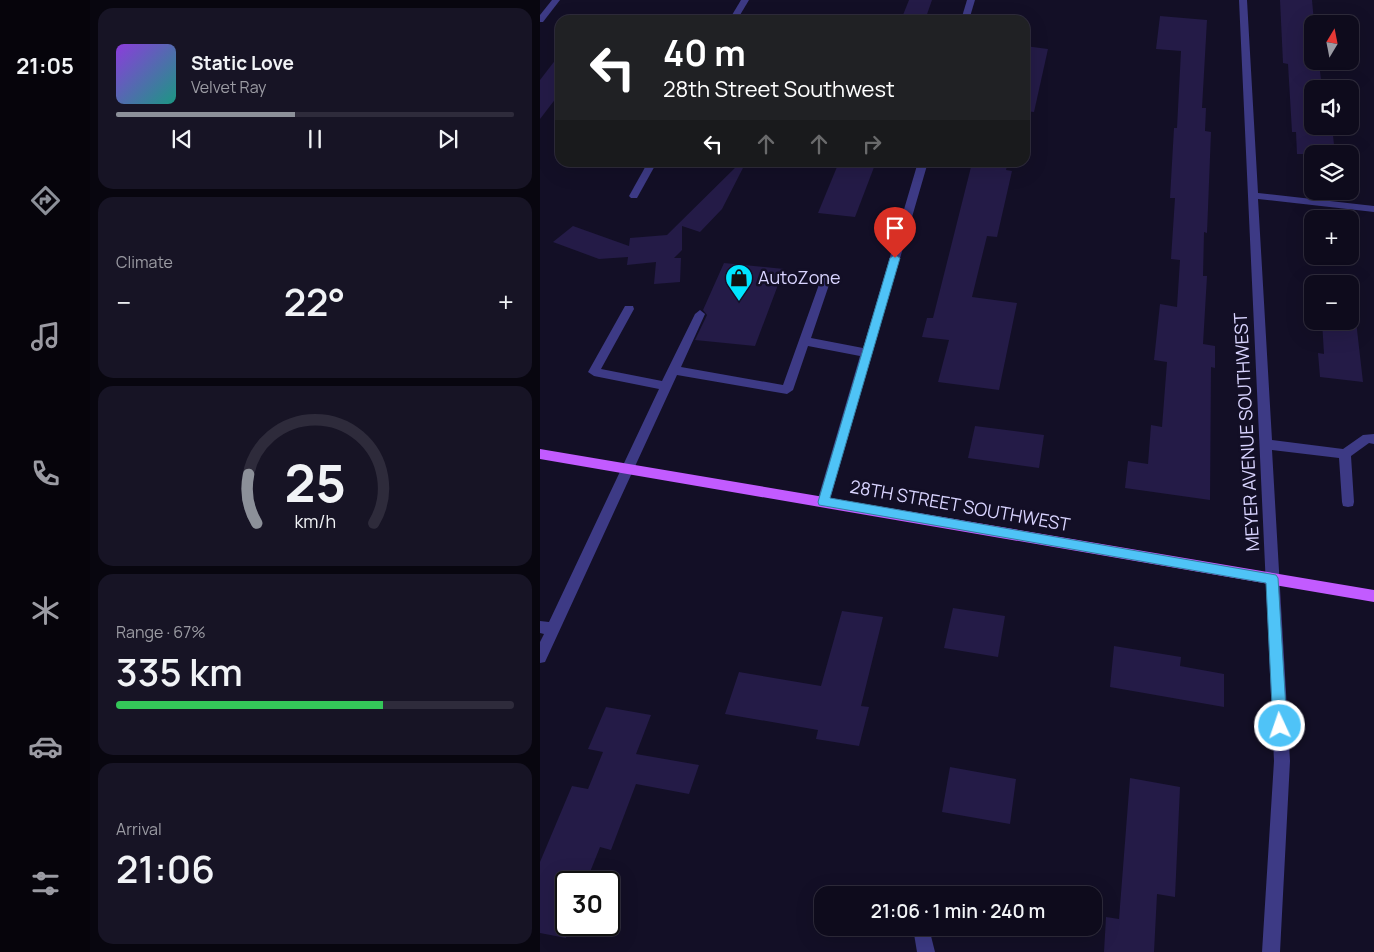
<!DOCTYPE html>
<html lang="en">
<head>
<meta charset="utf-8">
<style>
	:root { --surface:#0e0b1c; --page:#171425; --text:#f1f3f6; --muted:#9b9ba3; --line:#2e2b3b; --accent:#8c9099 }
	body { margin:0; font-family:Manrope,sans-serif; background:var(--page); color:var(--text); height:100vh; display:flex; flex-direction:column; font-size:19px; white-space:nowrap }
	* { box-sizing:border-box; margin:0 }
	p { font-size:16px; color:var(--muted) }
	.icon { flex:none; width:28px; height:28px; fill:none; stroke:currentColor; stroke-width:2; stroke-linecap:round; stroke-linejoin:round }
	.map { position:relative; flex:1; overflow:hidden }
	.panel { display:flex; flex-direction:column; gap:8px; padding:8px; background:#08060f; width:450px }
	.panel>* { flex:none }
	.guide { position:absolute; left:15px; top:15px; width:475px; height:152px; border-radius:15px; box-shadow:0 5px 20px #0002,0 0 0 1px var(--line); background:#202124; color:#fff; overflow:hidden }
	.needle { width:32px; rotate:10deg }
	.tools { position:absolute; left:764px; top:15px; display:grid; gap:10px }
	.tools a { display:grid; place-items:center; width:55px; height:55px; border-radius:10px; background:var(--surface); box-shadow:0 5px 20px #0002,0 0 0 1px var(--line); font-size:25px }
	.speed { position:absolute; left:15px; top:871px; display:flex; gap:10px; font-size:25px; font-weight:700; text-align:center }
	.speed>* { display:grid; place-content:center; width:65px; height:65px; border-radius:50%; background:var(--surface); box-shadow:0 5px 20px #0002,0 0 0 1px var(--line); line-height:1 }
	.speed .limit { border:2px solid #111; border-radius:8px; background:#fff; color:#111 }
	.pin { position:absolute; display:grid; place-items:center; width:42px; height:42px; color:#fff; margin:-51px -21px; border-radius:50% 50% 50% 0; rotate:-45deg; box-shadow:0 0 5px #0007 }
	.pin .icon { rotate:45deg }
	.me { position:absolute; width:55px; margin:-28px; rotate:357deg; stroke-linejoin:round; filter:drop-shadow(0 0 4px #0008) }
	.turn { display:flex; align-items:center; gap:18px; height:105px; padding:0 25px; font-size:22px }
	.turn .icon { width:65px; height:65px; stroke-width:2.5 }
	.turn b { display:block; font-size:35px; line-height:42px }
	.lanes { display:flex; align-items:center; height:48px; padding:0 25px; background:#0003; justify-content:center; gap:25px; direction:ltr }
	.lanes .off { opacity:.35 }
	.big { font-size:38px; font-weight:600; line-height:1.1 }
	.panel .widget { flex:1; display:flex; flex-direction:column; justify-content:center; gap:8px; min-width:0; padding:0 18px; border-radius:15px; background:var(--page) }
	.panel .dial { align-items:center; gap:0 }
	.dial svg { height:130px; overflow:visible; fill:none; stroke:var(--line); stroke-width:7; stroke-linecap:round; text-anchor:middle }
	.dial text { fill:var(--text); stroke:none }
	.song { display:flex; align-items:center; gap:15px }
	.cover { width:60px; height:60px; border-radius:8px; background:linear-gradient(135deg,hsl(270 70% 55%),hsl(170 70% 35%)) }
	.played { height:5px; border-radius:2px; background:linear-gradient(90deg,var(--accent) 45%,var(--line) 45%) }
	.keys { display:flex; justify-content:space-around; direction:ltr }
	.heat { display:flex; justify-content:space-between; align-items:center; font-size:28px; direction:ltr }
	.charge { height:8px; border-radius:4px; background:linear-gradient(90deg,#34c759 67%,var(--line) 0) }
	.trip { position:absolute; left:274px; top:886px; width:288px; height:50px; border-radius:15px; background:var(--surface); box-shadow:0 5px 20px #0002,0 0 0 1px var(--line); font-weight:600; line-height:50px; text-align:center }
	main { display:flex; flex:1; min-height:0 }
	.tabs { display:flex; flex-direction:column; width:90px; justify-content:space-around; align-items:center; background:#06040b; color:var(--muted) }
	.tabs .icon { width:35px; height:35px }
	.tabs .on { color:var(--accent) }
	.tabs b { font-size:22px; color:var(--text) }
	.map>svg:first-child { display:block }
	.building { fill:#241b47 }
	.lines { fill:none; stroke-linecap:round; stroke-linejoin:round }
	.minor { fill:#3d3a85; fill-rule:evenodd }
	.major { fill:#c25bff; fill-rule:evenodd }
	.route { fill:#4fc3f7; stroke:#337fa1 }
	.labels { text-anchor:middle; stroke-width:5; stroke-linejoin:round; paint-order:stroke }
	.poi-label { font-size:18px; fill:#d9d4ff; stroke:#130f26; text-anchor:start }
	.street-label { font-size:18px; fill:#d9d4ff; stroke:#130f26 }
</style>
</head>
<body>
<main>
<nav class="tabs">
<b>21:05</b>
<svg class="icon on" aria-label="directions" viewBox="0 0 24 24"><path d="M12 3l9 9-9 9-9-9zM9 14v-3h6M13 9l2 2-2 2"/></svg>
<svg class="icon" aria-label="music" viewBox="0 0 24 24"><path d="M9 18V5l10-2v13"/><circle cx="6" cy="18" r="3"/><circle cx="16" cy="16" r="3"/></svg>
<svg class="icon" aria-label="phone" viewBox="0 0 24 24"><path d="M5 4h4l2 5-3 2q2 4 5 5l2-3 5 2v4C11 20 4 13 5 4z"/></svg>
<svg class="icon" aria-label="climate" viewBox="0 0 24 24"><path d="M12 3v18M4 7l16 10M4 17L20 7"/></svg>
<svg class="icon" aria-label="car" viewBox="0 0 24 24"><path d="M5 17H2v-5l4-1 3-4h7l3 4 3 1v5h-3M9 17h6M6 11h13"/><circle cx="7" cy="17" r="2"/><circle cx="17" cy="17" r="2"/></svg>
<svg class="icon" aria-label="filters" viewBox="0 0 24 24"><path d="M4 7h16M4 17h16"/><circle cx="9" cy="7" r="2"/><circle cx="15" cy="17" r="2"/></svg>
</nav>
<section class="panel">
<div class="widget">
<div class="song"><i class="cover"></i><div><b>Static Love</b><p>Velvet Ray</p></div></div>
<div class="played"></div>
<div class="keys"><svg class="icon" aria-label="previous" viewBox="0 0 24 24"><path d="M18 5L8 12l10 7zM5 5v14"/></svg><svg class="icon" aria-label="pause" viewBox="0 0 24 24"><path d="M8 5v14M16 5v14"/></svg><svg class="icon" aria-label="next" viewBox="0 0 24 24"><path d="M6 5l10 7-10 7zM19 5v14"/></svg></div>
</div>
<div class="widget"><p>Climate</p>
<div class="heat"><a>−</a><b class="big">22°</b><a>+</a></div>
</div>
<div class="widget dial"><svg viewBox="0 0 100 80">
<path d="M14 69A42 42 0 1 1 86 69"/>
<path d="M14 69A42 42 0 0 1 9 39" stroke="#8c9099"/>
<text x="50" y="56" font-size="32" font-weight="700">25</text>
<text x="50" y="72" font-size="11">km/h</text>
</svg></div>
<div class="widget"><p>Range · 67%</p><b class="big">335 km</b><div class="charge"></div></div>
<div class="widget"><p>Arrival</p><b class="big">21:06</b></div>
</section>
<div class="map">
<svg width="834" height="952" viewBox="0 0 834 952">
	<rect width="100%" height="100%" fill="#130f26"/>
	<g class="building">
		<polygon points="369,0 392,0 385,20 361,20"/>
		<polygon points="740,0 772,0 774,22 772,24 772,61 777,61 777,71 780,71 782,89 772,89 772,126 792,126 795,154 757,154 756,132 752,132 748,64 743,63"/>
		<polygon points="620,16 667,20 662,108 666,108 665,131 671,132 667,233 664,232 663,276 667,276 663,344 675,346 675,368 671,367 670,500 585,488 588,461 608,464 611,425 622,427 627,362 614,360 620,304 637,307 640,260 631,259 635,198 630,198 634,128 637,128 641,51 616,49"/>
		<polygon points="485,46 508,49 494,112 485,111"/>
		<polygon points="20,54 20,93 0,119 0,80"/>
		<polygon points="201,162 205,164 182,209 160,232 142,226 142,250 134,258 141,258 140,282 114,284 116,262 87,265 88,257 59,259 13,242 33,226 89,246 90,238 127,235"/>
		<polygon points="299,162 336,162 315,217 278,213"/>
		<polygon points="432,163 467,166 466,170 472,171 457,237 447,236 432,297 477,303 459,390 398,382 409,340 382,337 387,318 393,318"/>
		<polygon points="184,263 244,269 215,346 155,340 167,315 163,310"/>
		<polygon points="782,321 816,321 823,382 780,377 778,353 784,354"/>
		<polygon points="435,426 504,435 499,468 428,458"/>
		<polygon points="413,608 465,616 458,657 404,648"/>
		<polygon points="302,611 343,617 321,706 329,707 319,746 276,739 278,730 185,714 199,672 281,686"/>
		<polygon points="574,646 641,657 640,666 684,674 684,707 570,687"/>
		<polygon points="66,707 111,715 96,754 159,765 149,794 96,784 71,850 60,847 46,882 26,882 26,938 0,933 0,862 32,786 48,789 63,752 48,749"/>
		<polygon points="410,767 476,779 470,824 402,812"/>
		<polygon points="590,778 640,787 635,897 617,894 614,952 564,952 566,917 579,919"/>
	</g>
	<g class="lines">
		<g class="minor">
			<polygon points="12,0 20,0 3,22 0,22 0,15"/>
			<polygon points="201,0 209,0 197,20 189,20"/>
			<polygon points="427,0 435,0 429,20 421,20"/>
			<polygon points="699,0 707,0 718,193 834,206 834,212 718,199 732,440 803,449 823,435 834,434 834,444 829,443 811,456 814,502 813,506 808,507 803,506 802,502 799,458 732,450 750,761 740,952 722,952 734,761"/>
			<polygon points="108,162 117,162 97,198 91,198 89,196"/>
			<polygon points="378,162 388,162 288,506 283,507 278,506 277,502 320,356 268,346 253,390 247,394 137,375 5,662 0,663 0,642 4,634 0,633 0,621 9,622 119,389 54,376 48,372 85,306 93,306 94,309 61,369 122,381 155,314 160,310 165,314 141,367 243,385 282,276 287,272 292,276 271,338 323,348"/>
			<polygon points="373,928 389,928 395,952 377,952"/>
		</g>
		<polygon class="major" points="0,449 834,590 834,602 0,459"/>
	</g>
	<polygon class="route" points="355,255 360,258 290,498 736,575 738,578 747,726 745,730 740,732 735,730 733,726 726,583 279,505 278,502 350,258"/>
	<defs>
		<symbol id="shop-pin" viewBox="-11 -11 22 30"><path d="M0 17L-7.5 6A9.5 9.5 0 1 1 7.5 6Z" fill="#00e5ff" stroke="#130f26"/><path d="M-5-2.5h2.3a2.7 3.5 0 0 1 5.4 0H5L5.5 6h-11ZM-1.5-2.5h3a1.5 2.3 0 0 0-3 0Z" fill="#111"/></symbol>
	</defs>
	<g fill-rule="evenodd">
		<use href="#shop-pin" x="183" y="262" width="32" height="43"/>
	</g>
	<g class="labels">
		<g class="poi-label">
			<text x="218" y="284">AutoZone</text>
		</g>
		<g class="street-label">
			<text transform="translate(707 432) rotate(-93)" y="6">MEYER AVENUE SOUTHWEST</text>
			<text transform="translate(420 506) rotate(10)" y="6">28TH STREET SOUTHWEST</text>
		</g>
	</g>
</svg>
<div class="tools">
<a><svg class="needle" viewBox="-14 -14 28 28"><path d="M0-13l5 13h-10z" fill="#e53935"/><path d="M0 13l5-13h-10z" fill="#9b9ba3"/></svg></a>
<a><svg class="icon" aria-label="sound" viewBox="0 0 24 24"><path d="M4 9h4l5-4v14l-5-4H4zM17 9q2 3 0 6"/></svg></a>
<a><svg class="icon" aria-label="layers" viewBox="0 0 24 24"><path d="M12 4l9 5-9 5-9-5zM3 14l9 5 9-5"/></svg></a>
<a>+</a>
<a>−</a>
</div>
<div class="speed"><div class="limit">30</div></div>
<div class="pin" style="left:355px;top:258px;background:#d93025"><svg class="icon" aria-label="arrive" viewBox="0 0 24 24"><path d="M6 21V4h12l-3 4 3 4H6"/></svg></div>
<svg class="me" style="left:740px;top:726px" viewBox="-20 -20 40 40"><circle r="17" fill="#4fc3f7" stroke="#fff" stroke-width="3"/><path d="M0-11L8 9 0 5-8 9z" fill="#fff"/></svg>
<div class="trip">21:06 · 1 min · 240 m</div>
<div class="guide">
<div class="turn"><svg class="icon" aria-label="left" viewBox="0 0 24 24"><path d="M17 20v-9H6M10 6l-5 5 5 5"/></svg><div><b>40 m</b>28th Street Southwest</div></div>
<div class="lanes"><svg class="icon" aria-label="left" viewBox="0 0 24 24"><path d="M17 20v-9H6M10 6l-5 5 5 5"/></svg><svg class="icon off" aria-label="ahead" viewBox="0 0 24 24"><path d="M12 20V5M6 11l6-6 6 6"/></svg><svg class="icon off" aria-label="ahead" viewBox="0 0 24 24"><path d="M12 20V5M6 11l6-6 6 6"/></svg><svg class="icon off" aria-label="right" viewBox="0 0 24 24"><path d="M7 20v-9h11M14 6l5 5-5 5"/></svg></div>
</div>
</div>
</main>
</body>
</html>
